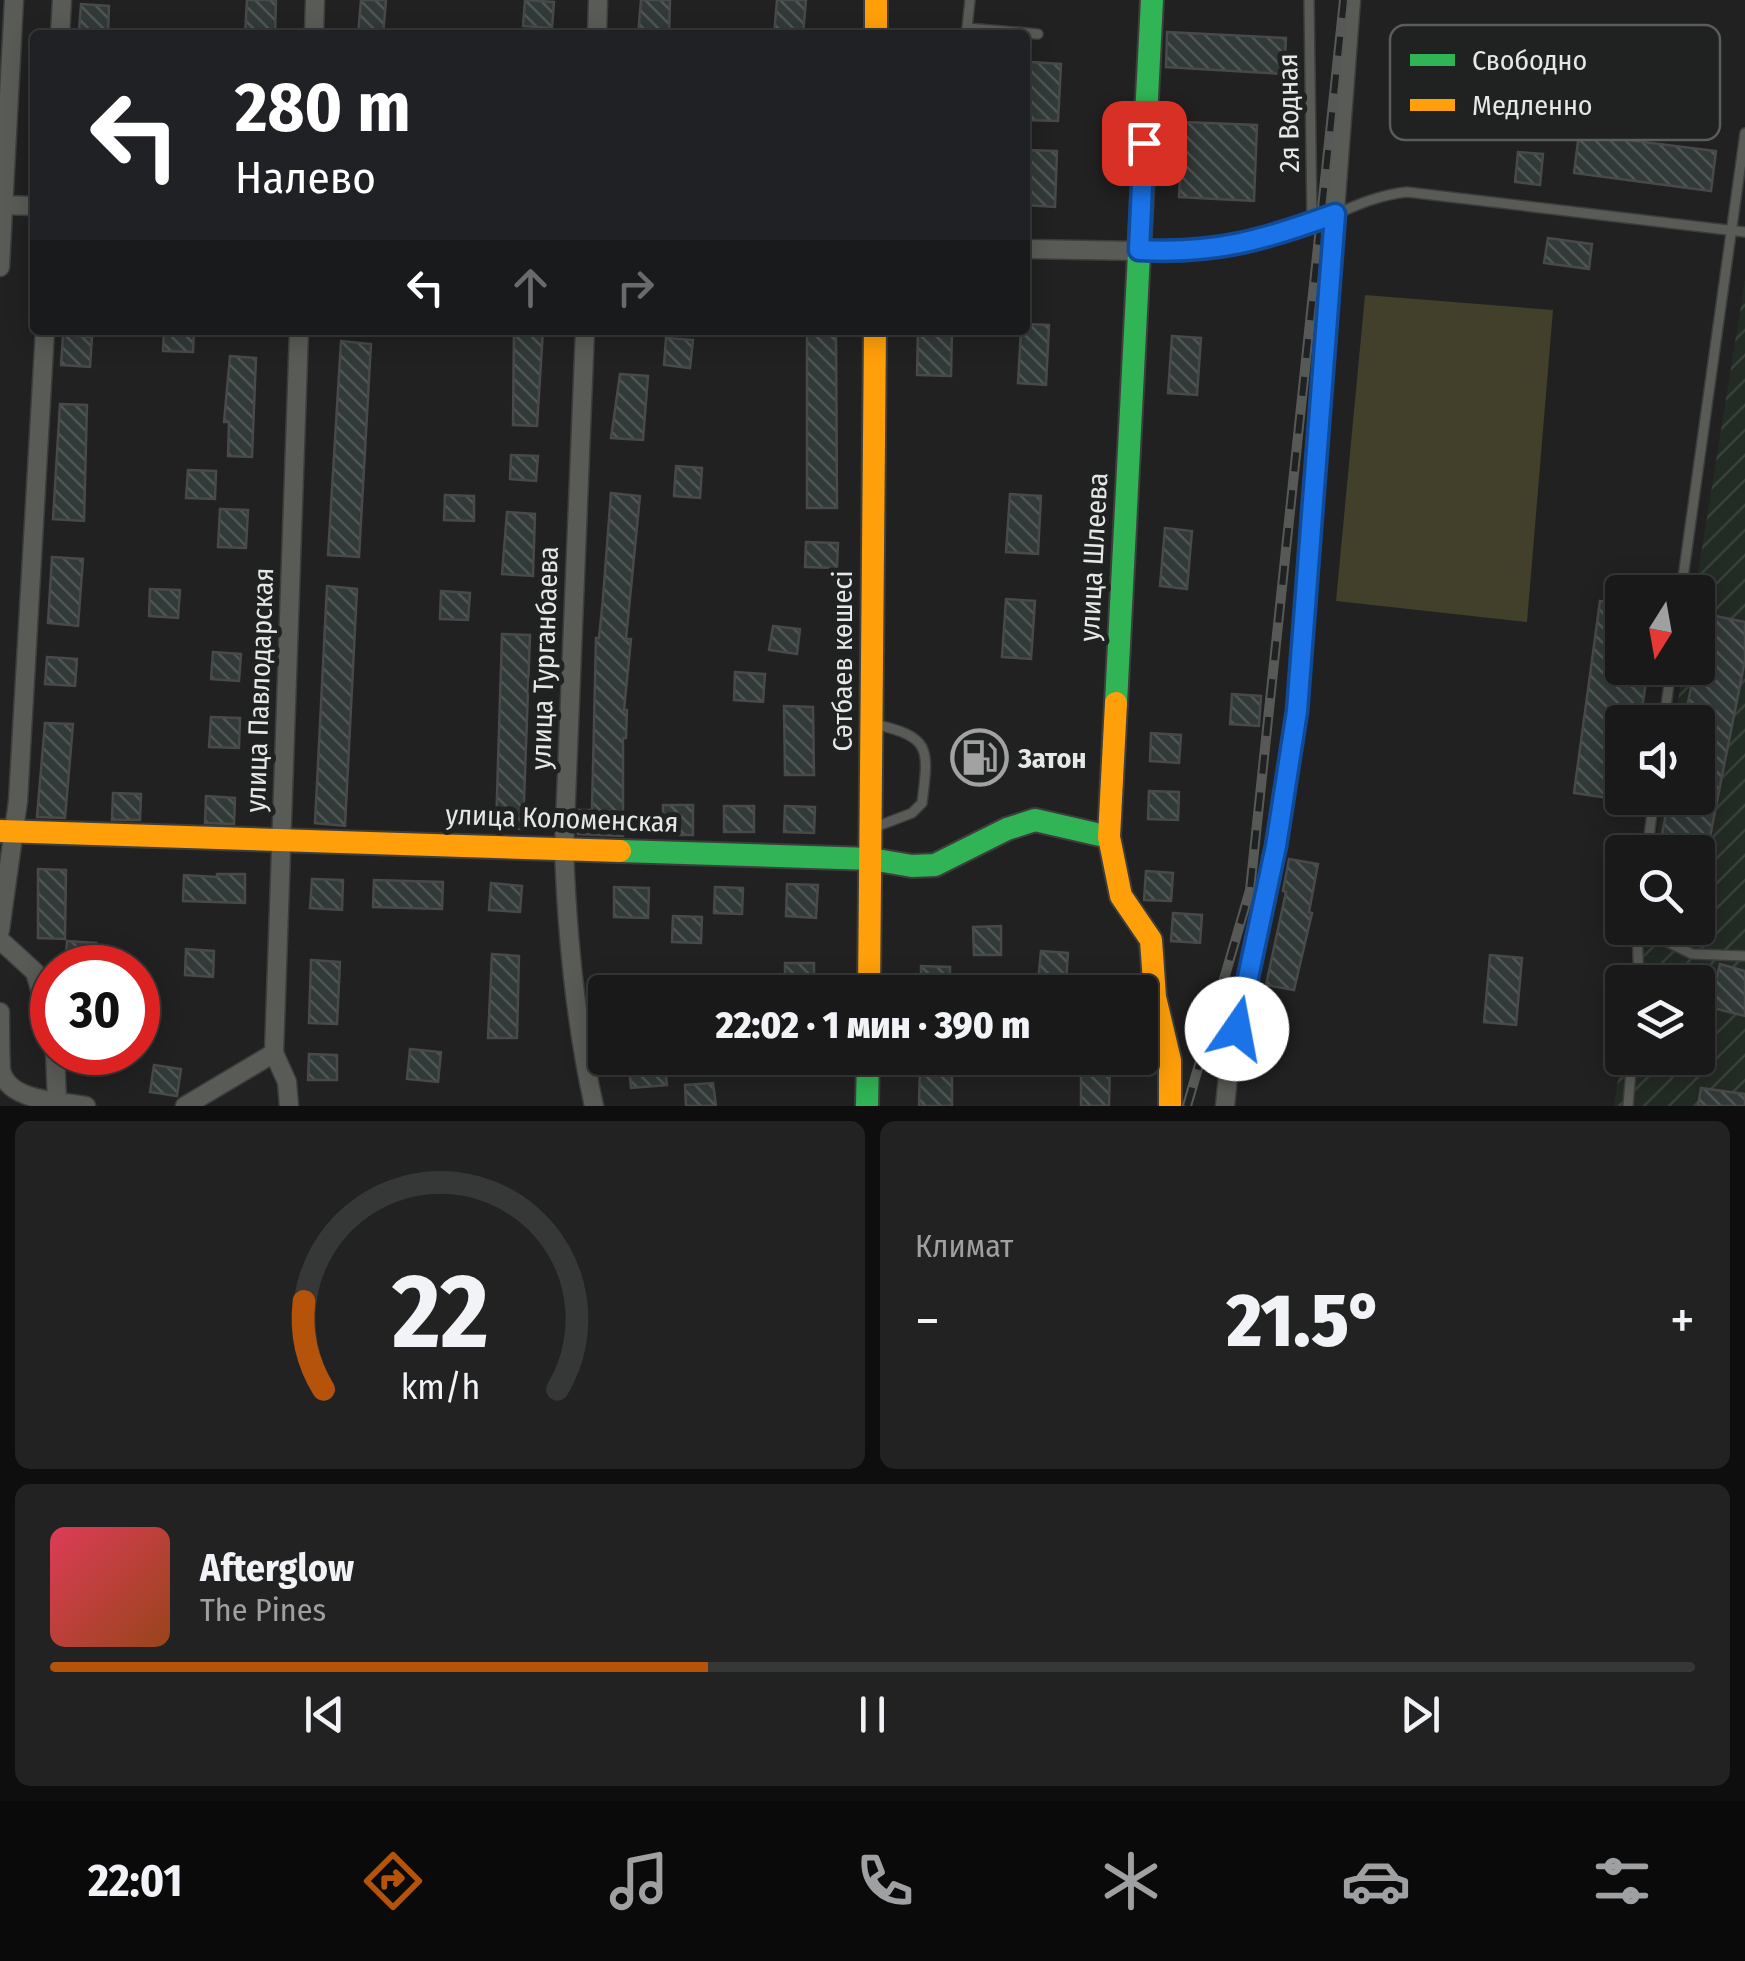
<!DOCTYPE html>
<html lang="ru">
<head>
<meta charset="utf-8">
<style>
	:root { --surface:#181918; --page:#212221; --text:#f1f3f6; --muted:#9fa0a2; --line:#363837; --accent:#b45309 }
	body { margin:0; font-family:"Fira Sans Condensed",sans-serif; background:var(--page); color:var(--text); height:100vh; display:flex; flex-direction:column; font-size:38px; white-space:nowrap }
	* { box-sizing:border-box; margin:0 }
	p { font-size:32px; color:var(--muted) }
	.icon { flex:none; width:55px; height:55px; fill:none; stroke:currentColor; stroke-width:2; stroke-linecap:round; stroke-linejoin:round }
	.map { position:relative; height:1106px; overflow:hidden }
	.drawer { display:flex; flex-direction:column; gap:15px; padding:15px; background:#0d0e0d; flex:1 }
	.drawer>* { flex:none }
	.hud { position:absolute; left:30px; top:30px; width:1000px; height:305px; border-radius:10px; box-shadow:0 5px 25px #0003,0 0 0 2px var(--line); background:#202124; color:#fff; overflow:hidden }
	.needle { width:65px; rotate:191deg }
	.fabs { position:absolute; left:1605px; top:575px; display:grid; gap:20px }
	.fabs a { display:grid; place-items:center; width:110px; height:110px; border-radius:10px; background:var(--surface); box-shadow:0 5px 25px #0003,0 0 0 2px var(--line); font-size:50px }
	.speed { position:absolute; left:30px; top:945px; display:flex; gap:20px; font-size:50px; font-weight:700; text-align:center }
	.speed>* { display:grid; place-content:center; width:130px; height:130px; border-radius:50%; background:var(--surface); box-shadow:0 5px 25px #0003,0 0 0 2px var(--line); line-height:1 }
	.speed .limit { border:15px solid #d22; background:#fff; color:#111 }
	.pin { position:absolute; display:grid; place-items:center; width:85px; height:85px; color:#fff; margin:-42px; border-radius:20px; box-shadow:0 5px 15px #0006 }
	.me { position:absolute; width:110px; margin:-55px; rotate:12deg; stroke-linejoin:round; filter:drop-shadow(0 0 8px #0008) }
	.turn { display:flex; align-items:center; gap:35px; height:210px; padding:0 40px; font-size:45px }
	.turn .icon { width:130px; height:130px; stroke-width:2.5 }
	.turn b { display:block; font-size:70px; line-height:85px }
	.lanes { display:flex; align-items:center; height:95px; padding:0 40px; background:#0003; justify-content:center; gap:50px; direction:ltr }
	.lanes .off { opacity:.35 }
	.big { font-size:75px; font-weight:800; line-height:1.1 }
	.drawer .widget { flex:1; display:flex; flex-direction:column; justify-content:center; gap:15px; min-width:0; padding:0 35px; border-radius:15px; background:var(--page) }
	.drawer .dial { align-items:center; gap:0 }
	.dial svg { height:260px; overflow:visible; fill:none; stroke:var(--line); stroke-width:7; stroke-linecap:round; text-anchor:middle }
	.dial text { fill:var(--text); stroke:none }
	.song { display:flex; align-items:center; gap:30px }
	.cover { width:120px; height:120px; border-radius:15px; background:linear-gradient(135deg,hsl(350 70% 55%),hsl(20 70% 35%)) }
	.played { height:10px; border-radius:5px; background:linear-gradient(90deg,var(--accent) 40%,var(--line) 40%) }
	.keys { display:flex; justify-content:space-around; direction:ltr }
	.heat { display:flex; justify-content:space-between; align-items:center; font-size:55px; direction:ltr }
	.drawer .tiles { flex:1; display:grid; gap:15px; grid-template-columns:1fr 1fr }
	.widget:last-child { grid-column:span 2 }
	.trip { position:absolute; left:588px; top:975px; width:570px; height:100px; border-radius:10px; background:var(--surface); box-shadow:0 5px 25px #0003,0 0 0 2px var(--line); font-weight:800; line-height:100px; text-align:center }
	.menu { display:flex; height:160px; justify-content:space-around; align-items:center; background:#0a0a0a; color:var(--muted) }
	.menu .icon { width:70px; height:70px }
	.menu .on { color:var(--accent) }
	.menu b { font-size:45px; color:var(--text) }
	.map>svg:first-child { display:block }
	.industrial { fill:url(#industrial-furrows) }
	.park { fill:#423f2b }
	.building { fill:url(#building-back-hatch); stroke:#484949; stroke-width:2.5 }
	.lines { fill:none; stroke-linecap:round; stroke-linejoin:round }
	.lane-casing { stroke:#3c3d3c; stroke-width:12 }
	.street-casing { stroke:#3c3d3c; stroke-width:21 }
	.fast-casing { stroke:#3c3d3c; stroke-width:26 }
	.slow-casing { stroke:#3c3d3c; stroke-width:26 }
	.lane { stroke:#595b57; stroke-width:9 }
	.street { stroke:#595b57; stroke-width:18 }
	.fast { stroke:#30b455; stroke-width:22 }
	.slow { stroke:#ff9f0a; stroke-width:22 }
	.rail-casing { stroke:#575957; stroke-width:10 }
	.rail { stroke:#1f2220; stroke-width:6; stroke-dasharray:19; stroke-linecap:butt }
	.route-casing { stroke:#114b97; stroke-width:25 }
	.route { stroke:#1a73e8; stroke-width:18 }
	.labels { text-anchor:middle; stroke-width:10; stroke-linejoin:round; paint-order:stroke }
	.street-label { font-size:28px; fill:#e6e8e7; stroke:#1f2220 }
	.poi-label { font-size:28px; font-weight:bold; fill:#e6e8e7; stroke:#1f2220; text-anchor:start }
	.key { fill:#1f2220; stroke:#5b5d5c; stroke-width:2.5 }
	.key-label { font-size:28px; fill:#e6e8e7 }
</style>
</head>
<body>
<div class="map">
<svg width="1745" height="1106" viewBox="0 0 1745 1106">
	<defs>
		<pattern id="industrial-furrows" width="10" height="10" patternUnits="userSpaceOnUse" patternTransform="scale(2.5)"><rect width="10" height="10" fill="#232b25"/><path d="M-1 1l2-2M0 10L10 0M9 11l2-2" fill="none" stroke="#38403a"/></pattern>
		<pattern id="building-back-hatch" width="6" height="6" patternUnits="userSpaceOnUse" patternTransform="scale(2.5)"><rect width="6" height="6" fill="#313a38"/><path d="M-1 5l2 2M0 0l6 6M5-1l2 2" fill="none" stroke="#4f5655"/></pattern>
	</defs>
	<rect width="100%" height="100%" fill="#202120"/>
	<polygon class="industrial" points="1745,280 1745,1106 1614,1106 1622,1051 1622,1058 1698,1058 1698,982 1633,982 1642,928 1698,928 1698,852 1654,852 1663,798 1698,798 1698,722 1675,722 1683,668 1698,668 1695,592"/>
	<polygon class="park" points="1365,295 1553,310 1527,622 1336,601"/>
	<g class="building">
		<polygon points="247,0 276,0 275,35 245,34"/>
		<polygon points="361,0 386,0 383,35 358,35"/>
		<polygon points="525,0 554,2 552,28 523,26"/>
		<polygon points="641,0 670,0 669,35 638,35"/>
		<polygon points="777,0 806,0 803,35 774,35"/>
		<polygon points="81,4 109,6 108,33 79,31"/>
		<polygon points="1167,32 1286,38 1284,74 1166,67"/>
		<polygon points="1031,62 1061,64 1058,121 1028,120"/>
		<polygon points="1183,122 1257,125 1254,201 1179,197"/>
		<polygon points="1579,134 1716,151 1711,191 1574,173"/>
		<polygon points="1028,150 1057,151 1055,207 1025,205"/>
		<polygon points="1518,152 1543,154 1540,185 1515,182"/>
		<polygon points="1548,238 1592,244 1589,269 1544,263"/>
		<polygon points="1025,324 1049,325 1046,385 1018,383 1021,330 1025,330"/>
		<polygon points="164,330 194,330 193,352 163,351"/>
		<polygon points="514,330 543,330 537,426 513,425"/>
		<polygon points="807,330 836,330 837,508 807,508"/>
		<polygon points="918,330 952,330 951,376 917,375"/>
		<polygon points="63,335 92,337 90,367 61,365"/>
		<polygon points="1172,336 1201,338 1197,395 1168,393"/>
		<polygon points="666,338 693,340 690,368 664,365"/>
		<polygon points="341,341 371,344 359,557 328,555"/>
		<polygon points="230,356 256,358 252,457 228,456 229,422 224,422"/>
		<polygon points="620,374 648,376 643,440 611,438"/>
		<polygon points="60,404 87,405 84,521 53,519"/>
		<polygon points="511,455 538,456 536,481 510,479"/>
		<polygon points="676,466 702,468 700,498 674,496"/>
		<polygon points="188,470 216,471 215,499 186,498"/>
		<polygon points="611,493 640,496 626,639 631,639 624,710 627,710 626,738 623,738 623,836 578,834 578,810 592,810 596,638 599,638 603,598"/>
		<polygon points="1010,494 1041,496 1038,554 1006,552"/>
		<polygon points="445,495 474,496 474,521 444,520"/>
		<polygon points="220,509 248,510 246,548 218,547"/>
		<polygon points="507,512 535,514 533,576 502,574"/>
		<polygon points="1165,528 1192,531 1187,589 1160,586"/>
		<polygon points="806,542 838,543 837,568 805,567"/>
		<polygon points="52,557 83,559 78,626 48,623"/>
		<polygon points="327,586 357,589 345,826 315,823"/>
		<polygon points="150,589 180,590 178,618 149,616"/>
		<polygon points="441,591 470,593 468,620 440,619"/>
		<polygon points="1006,599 1035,601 1031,659 1002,657"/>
		<polygon points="1600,601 1622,604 1622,668 1648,668 1640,722 1622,722 1622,800 1574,793"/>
		<polygon points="1706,614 1745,622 1745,660 1707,852 1674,852 1659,850 1669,798 1698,798 1698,722 1684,722"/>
		<polygon points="773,626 800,629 797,654 769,650"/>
		<polygon points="502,634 530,635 523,829 496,828"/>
		<polygon points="213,652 241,654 239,681 211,679"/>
		<polygon points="47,657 77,659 75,686 45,684"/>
		<polygon points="735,672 765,674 763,702 734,700"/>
		<polygon points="1232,694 1261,696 1259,726 1230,724"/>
		<polygon points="784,706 813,707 814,775 785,775"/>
		<polygon points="211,717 240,718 239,748 209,747"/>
		<polygon points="45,723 73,724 65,818 37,817"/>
		<polygon points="1151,733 1181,735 1179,763 1150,761"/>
		<polygon points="967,737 994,739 991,779 965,777"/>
		<polygon points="1149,791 1179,792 1178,820 1148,819"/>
		<polygon points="113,793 141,794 140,820 112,820"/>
		<polygon points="206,796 235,798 234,824 205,823"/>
		<rect x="663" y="805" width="30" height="30"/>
		<rect x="724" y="806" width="30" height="26"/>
		<polygon points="785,806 815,807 814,833 784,832"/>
		<polygon points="1289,859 1318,864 1309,912 1312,913 1294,990 1266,985 1286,892 1283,891"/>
		<polygon points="38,869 66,870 65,939 38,938"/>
		<polygon points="1146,871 1173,873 1171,901 1144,900"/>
		<polygon points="217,874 245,874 245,903 183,901 184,875 217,877"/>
		<polygon points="312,879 343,880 342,910 310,908"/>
		<polygon points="374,880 443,882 442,909 373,907"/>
		<polygon points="491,883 522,886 520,912 489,910"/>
		<polygon points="787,884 818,885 816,918 786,916"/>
		<polygon points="614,887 649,888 648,918 614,917"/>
		<polygon points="715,887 743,888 742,914 714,913"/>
		<polygon points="1173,913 1202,915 1200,943 1171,941"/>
		<polygon points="673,916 702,917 701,943 672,942"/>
		<polygon points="1001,926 1001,955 974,955 973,927"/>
		<polygon points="67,941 96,943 94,968 65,968"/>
		<polygon points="186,949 214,951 213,977 185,975"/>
		<polygon points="1041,951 1068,953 1066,983 1038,981"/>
		<polygon points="492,954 519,956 517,1038 488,1038"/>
		<polygon points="1490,955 1522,958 1516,1025 1484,1022"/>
		<polygon points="311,960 340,962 337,1024 309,1023"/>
		<rect x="785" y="963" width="29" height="28"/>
		<polygon points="1720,964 1745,971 1745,1016 1709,1007"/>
		<polygon points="921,966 950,967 950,992 921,992"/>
		<polygon points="1257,1013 1286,1018 1280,1050 1251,1045"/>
		<polygon points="410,1049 441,1052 438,1082 407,1079"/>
		<polygon points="309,1054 337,1055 337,1080 308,1080"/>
		<polygon points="642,1058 664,1058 667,1085 631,1088 628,1059"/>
		<polygon points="1081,1064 1110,1064 1109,1106 1081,1106"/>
		<polygon points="154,1065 181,1069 177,1096 150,1092"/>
		<polygon points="920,1066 952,1066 952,1106 919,1106"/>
		<polygon points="713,1083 716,1106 686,1106 685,1085"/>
		<polygon points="1701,1088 1745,1094 1745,1106 1698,1106"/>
	</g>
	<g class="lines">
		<defs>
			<g id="lane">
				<polyline points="970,0 967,28 1038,34"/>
				<polyline points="1309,0 1312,224"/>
				<path d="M1140 251C1197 253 1257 247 1311 225 1345 211 1370 196 1407 192L1745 232"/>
				<polyline points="1681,592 1745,133"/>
				<polyline points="1664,722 1671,668"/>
				<path d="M873 828 912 813 922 803C929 747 931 737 874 724"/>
				<polyline points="1647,852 1654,798"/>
				<polyline points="1637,928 1639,982"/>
				<polyline points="1639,928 1692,954 1745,956"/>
				<polyline points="1628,1106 1632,1058"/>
			</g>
			<g id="street">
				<polyline points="60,35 62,0"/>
				<polyline points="314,35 315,0"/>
				<polyline points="597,35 598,0"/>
				<polyline points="0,205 35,206"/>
				<polyline points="1025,249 1139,251"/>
				<polyline points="0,267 14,0"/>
				<path d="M585 330 564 848C567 935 575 1021 594 1106"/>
				<polyline points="0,930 18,801 45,330"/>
				<polyline points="0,940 35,972 52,1031"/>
				<path d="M0 1012C0 1030 0 1052 1 1070 8 1102 60 1101 86 1106"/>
				<polyline points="55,1052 57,1101"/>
				<polyline points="274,1053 287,1082 289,1106"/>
				<polyline points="185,1106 274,1053 299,330"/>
				<polyline points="1225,1106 1229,1066 1276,846 1297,711 1351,0"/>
			</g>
			<g id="fast">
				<polyline points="1116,703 1152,0"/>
				<polyline points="620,851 871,859 912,866 935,865 1007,829 1035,820 1109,837"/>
				<polyline points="867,1106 868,1058"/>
			</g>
			<g id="slow">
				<polyline points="876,0 876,35"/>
				<polyline points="1116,703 1109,837 1121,896 1151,940 1155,997 1170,1060 1170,1106"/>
				<polyline points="0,831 620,851"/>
				<polyline points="869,992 875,330"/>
			</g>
		</defs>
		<use href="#lane" class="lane-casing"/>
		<use href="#street" class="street-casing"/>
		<use href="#fast" class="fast-casing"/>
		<use href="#slow" class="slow-casing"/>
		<use href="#lane" class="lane"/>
		<use href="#street" class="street"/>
		<use href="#fast" class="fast"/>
		<use href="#slow" class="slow"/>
		<defs>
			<polyline id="rail" points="1187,1106 1250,890 1344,0"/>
		</defs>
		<use href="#rail" class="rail-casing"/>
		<use href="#rail" class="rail"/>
	</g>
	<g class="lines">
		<defs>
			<path id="route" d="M1144 143 1139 250C1216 254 1264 240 1335 214L1297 711 1276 846 1237 1029"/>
		</defs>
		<use href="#route" class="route-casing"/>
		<use href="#route" class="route"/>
	</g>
	<defs>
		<symbol id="fuel-ring" viewBox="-11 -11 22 22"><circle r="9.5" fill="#1f2220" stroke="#a1a2a1" stroke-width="1.5"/><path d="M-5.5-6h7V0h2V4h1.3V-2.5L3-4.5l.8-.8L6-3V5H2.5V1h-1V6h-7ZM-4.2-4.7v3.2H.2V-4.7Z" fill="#a1a2a1"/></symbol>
	</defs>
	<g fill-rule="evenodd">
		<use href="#fuel-ring" x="948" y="726" width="63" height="63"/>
	</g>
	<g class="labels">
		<g class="street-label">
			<text transform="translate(1288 113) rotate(-91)" y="10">2я Водная</text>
			<text transform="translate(1093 557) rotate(-87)" y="10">улица Шлеева</text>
			<text transform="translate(544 658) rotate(-88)" y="10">улица Турганбаева</text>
			<text transform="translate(842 661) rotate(-90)" y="10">Сәтбаев көшесі</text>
			<text transform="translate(259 690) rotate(-88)" y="10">улица Павлодарская</text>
			<text transform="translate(562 818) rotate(2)" y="10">улица Коломенская</text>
		</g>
		<g class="poi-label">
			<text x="1018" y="768">Затон</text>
		</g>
	</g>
	<rect x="1390" y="25" width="330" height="115" rx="15" class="key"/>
	<rect x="1410" y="54" width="45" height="12" fill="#30b455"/>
	<rect x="1410" y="99" width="45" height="12" fill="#ff9f0a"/>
	<g class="key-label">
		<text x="1472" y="70">Свободно</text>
		<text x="1472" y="115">Медленно</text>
	</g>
</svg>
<div class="fabs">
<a><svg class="needle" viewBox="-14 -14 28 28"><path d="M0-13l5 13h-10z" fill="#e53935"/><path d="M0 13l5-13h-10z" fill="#9fa0a2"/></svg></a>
<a><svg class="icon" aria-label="sound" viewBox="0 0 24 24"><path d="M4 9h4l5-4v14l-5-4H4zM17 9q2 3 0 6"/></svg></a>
<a><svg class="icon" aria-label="search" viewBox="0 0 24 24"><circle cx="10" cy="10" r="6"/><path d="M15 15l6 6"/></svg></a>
<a><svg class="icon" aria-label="layers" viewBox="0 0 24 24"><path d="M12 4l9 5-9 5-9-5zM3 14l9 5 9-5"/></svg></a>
</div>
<div class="speed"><div class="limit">30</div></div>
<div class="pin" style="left:1144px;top:143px;background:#d93025"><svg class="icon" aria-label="arrive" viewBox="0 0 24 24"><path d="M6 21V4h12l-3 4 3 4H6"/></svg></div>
<svg class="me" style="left:1237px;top:1029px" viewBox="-20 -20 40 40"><circle r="19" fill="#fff"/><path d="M0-13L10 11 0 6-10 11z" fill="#1a73e8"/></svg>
<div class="trip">22:02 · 1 мин · 390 m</div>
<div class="hud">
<div class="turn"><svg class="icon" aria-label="left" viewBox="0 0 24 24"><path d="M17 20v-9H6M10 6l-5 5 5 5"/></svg><div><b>280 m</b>Налево</div></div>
<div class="lanes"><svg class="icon" aria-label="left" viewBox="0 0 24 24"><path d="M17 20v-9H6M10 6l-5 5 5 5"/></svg><svg class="icon off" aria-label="ahead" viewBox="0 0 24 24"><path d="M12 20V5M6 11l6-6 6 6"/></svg><svg class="icon off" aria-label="right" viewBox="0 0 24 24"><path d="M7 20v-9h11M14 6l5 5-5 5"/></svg></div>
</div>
</div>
<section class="drawer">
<div class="tiles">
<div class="widget dial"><svg viewBox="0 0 100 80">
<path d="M14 69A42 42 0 1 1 86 69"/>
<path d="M14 69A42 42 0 0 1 8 42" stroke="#b45309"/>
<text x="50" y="56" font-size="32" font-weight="700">22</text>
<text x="50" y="72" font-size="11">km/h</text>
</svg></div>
<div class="widget"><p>Климат</p>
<div class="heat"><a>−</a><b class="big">21.5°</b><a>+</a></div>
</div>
<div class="widget">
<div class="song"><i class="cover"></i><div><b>Afterglow</b><p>The Pines</p></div></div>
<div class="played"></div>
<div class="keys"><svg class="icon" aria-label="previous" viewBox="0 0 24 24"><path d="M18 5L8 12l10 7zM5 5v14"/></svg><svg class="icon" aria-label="pause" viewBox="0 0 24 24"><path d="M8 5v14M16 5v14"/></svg><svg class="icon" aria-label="next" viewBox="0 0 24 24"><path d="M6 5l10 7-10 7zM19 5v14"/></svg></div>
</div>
</div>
</section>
<nav class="menu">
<b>22:01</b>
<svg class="icon on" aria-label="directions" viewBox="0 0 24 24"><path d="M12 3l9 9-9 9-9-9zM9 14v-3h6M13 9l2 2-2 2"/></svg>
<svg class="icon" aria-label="music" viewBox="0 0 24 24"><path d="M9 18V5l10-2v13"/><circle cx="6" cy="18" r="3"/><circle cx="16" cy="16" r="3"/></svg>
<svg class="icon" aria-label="phone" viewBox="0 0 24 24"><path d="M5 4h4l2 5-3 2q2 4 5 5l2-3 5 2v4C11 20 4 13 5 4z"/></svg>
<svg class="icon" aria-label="climate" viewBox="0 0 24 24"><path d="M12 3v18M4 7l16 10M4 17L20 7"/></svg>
<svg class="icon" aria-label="car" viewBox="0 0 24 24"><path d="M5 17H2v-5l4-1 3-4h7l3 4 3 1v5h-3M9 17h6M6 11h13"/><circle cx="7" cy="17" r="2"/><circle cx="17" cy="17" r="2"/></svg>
<svg class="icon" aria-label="filters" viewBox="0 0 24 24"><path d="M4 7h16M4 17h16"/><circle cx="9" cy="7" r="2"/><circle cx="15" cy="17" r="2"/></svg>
</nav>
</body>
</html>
